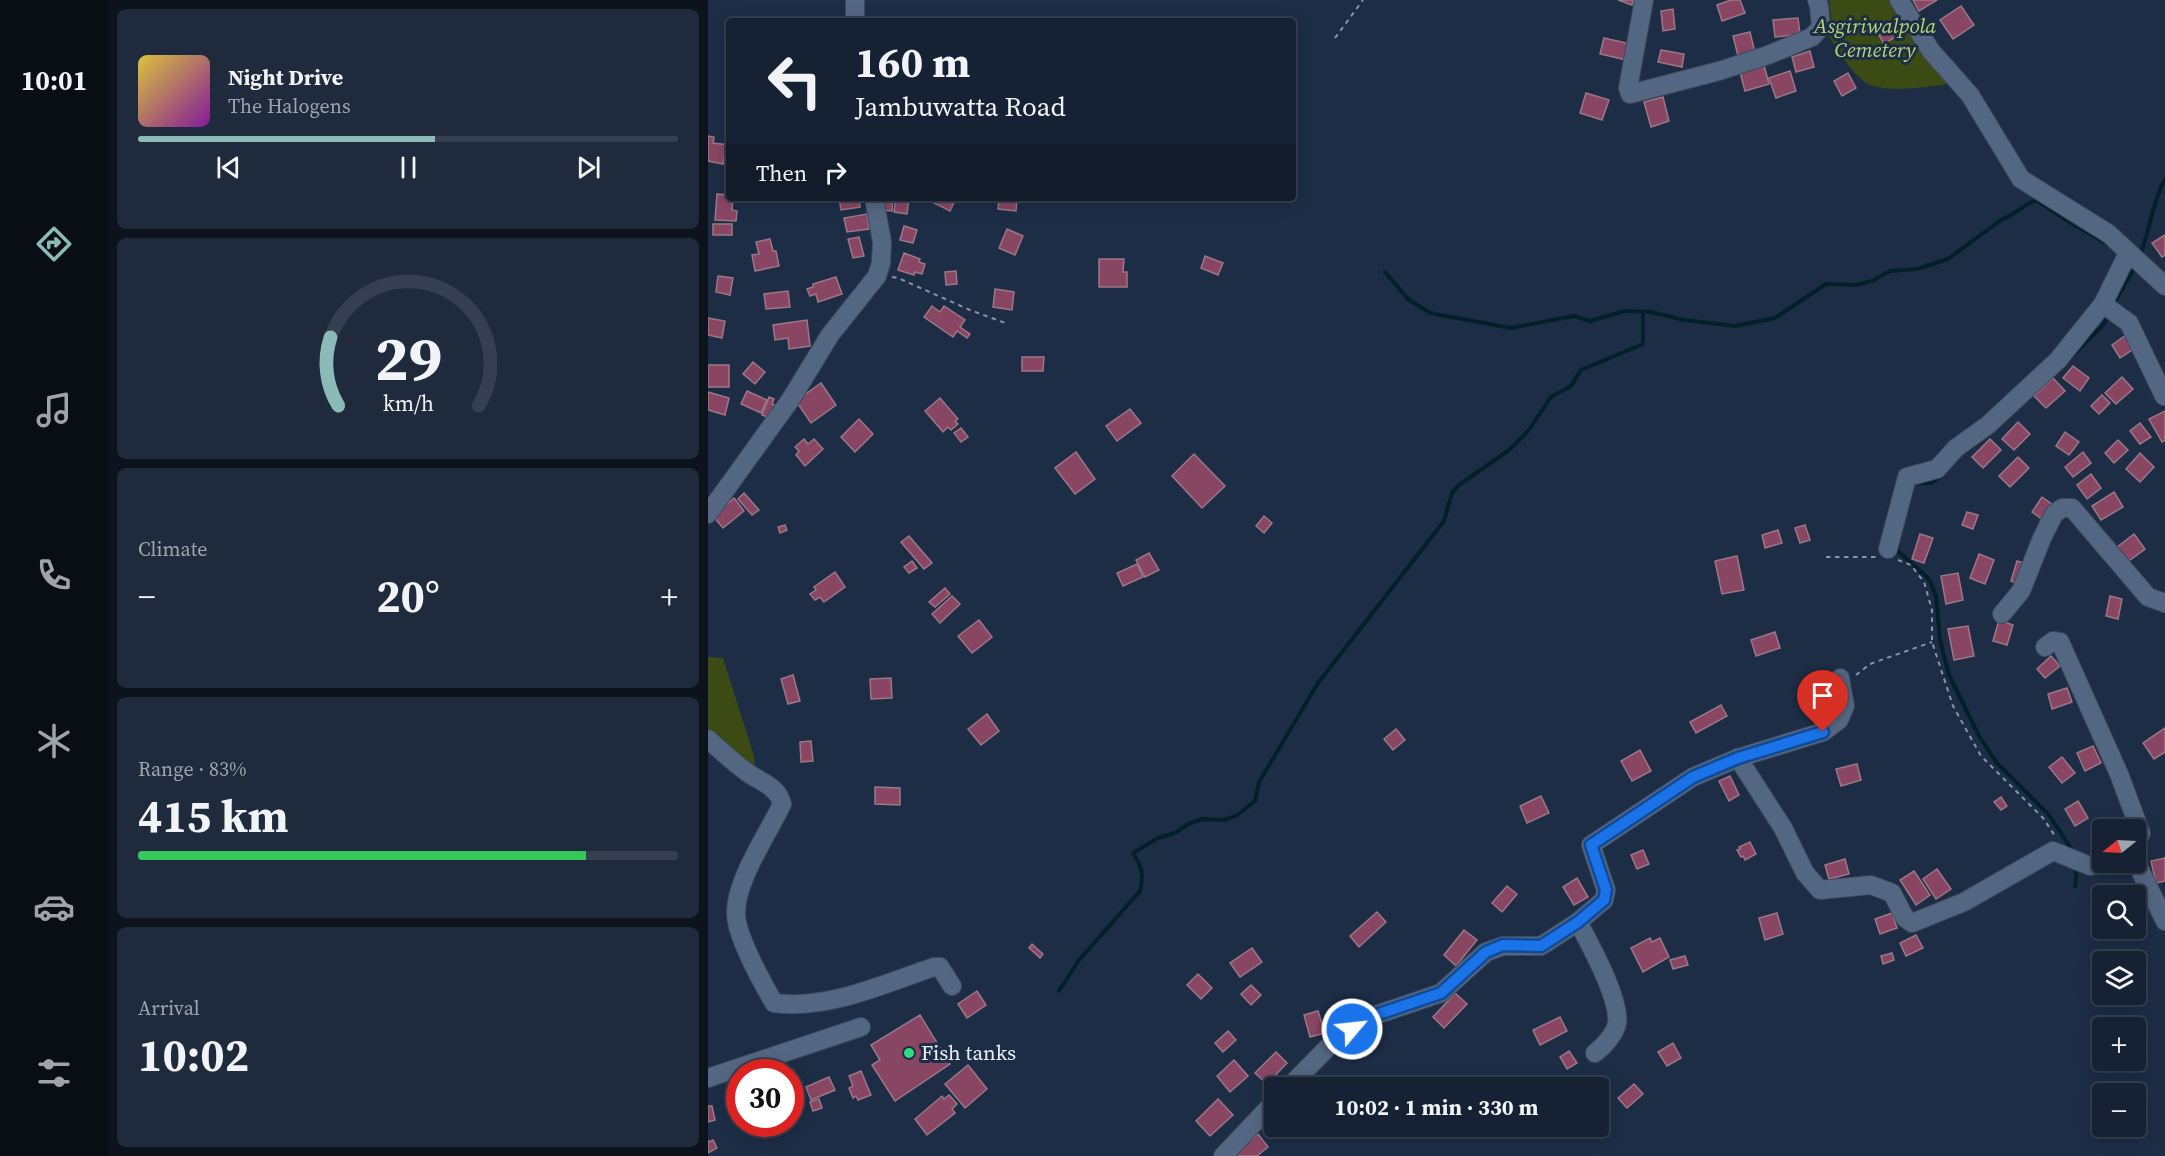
<!DOCTYPE html>
<html lang="en">
<head>
<meta charset="utf-8">
<style>
	:root { --surface:#162234; --page:#1f2a3c; --text:#f1f3f6; --muted:#9ea4ac; --line:#353f4f; --accent:#8bbbb9 }
	body { margin:0; font-family:"Source Serif 4",serif; background:var(--page); color:var(--text); height:100vh; display:flex; flex-direction:column; font-size:22px; white-space:nowrap }
	* { box-sizing:border-box; margin:0 }
	p { font-size:20px; color:var(--muted) }
	.icon { flex:none; width:33px; height:33px; fill:none; stroke:currentColor; stroke-width:2; stroke-linecap:round; stroke-linejoin:round }
	.map { position:relative; flex:1; overflow:hidden }
	.sheet { display:flex; flex-direction:column; gap:9px; padding:9px; background:#0c131d; width:600px }
	.sheet>* { flex:none }
	.top-card { position:absolute; left:18px; top:18px; width:570px; height:183px; border-radius:6px; box-shadow:0 3px 15px #0003,0 0 0 2px var(--line); background:#162234; color:var(--text); overflow:hidden }
	.needle { width:39px; rotate:252deg }
	.buttons { position:absolute; left:1384px; top:819px; display:grid; gap:12px }
	.buttons a { display:grid; place-items:center; width:54px; height:54px; border-radius:6px; background:var(--surface); box-shadow:0 3px 15px #0003,0 0 0 2px var(--line); font-size:30px }
	.speed { position:absolute; left:18px; top:1059px; display:flex; gap:12px; font-size:30px; font-weight:700; text-align:center }
	.speed>* { display:grid; place-content:center; width:78px; height:78px; border-radius:50%; background:var(--surface); box-shadow:0 3px 15px #0003,0 0 0 2px var(--line); line-height:1 }
	.speed .limit { border:9px solid #d22; background:#fff; color:#111 }
	.pin { position:absolute; display:grid; place-items:center; width:51px; height:51px; color:#fff; margin:-62px -26px; border-radius:50% 50% 50% 0; rotate:-45deg; box-shadow:0 0 6px #0007 }
	.pin .icon { rotate:45deg }
	.me { position:absolute; width:66px; margin:-33px; rotate:62deg; stroke-linejoin:round; filter:drop-shadow(0 0 4px #0008) }
	.turn { display:flex; align-items:center; gap:21px; height:126px; padding:0 30px; font-size:27px }
	.turn .icon { width:78px; height:78px; stroke-width:2.5 }
	.turn b { display:block; font-size:42px; line-height:51px }
	.then { display:flex; align-items:center; height:57px; padding:0 30px; background:#0003; gap:12px; font-size:22px }
	.big { font-size:45px; font-weight:700; line-height:1.1 }
	.sheet .widget { flex:1; display:flex; flex-direction:column; justify-content:center; gap:9px; min-width:0; padding:0 21px; border-radius:9px; background:var(--page) }
	.sheet .dial { align-items:center; gap:0 }
	.dial svg { height:156px; overflow:visible; fill:none; stroke:var(--line); stroke-width:7; stroke-linecap:round; text-anchor:middle }
	.dial text { fill:var(--text); stroke:none }
	.song { display:flex; align-items:center; gap:18px }
	.cover { width:72px; height:72px; border-radius:9px; background:linear-gradient(135deg,hsl(50 70% 55%),hsl(290 70% 35%)) }
	.played { height:6px; border-radius:3px; background:linear-gradient(90deg,var(--accent) 55%,var(--line) 55%) }
	.keys { display:flex; justify-content:space-around; direction:ltr }
	.heat { display:flex; justify-content:space-between; align-items:center; font-size:33px; direction:ltr }
	.charge { height:9px; border-radius:4px; background:linear-gradient(90deg,#34c759 83%,var(--line) 0) }
	.trip { position:absolute; left:556px; top:1077px; width:345px; height:60px; border-radius:6px; background:var(--surface); box-shadow:0 3px 15px #0003,0 0 0 2px var(--line); font-weight:700; line-height:60px; text-align:center }
	main { display:flex; flex:1; min-height:0 }
	.dock { display:flex; flex-direction:column; width:108px; justify-content:space-around; align-items:center; background:#090e15; color:var(--muted) }
	.dock .icon { width:42px; height:42px }
	.dock .active { color:var(--accent) }
	.dock b { font-size:27px; color:var(--text) }
	.map>svg:first-child { display:block }
	.green { fill:#3b4b13 }
	.lines { fill:none; stroke-linecap:round; stroke-linejoin:round }
	.stream { stroke:#032029; stroke-width:4 }
	.building { fill:#884663; stroke:#9c7785; stroke-width:1.5 }
	.minor-casing { stroke:#3c495d; stroke-width:20 }
	.path { stroke:#8895a7; stroke-width:2; stroke-dasharray:4.5 4.5; stroke-linecap:butt }
	.minor { stroke:#546782; stroke-width:18 }
	.route-casing { stroke:#114b97; stroke-width:15 }
	.route { stroke:#1a73e8; stroke-width:10 }
	.poi-dot { fill:#34d881; stroke:#1d2d46; stroke-width:2 }
	.labels { text-anchor:middle; stroke-width:6; stroke-linejoin:round; paint-order:stroke }
	.park-label { font-size:21px; font-style:italic; fill:#b5d374; stroke:#1d2d46 }
	.poi-label { font-size:21px; fill:#e6effc; stroke:#1d2d46; text-anchor:start }
</style>
</head>
<body>
<main>
<nav class="dock">
<b>10:01</b>
<svg class="icon active" aria-label="directions" viewBox="0 0 24 24"><path d="M12 3l9 9-9 9-9-9zM9 14v-3h6M13 9l2 2-2 2"/></svg>
<svg class="icon" aria-label="music" viewBox="0 0 24 24"><path d="M9 18V5l10-2v13"/><circle cx="6" cy="18" r="3"/><circle cx="16" cy="16" r="3"/></svg>
<svg class="icon" aria-label="phone" viewBox="0 0 24 24"><path d="M5 4h4l2 5-3 2q2 4 5 5l2-3 5 2v4C11 20 4 13 5 4z"/></svg>
<svg class="icon" aria-label="climate" viewBox="0 0 24 24"><path d="M12 3v18M4 7l16 10M4 17L20 7"/></svg>
<svg class="icon" aria-label="car" viewBox="0 0 24 24"><path d="M5 17H2v-5l4-1 3-4h7l3 4 3 1v5h-3M9 17h6M6 11h13"/><circle cx="7" cy="17" r="2"/><circle cx="17" cy="17" r="2"/></svg>
<svg class="icon" aria-label="filters" viewBox="0 0 24 24"><path d="M4 7h16M4 17h16"/><circle cx="9" cy="7" r="2"/><circle cx="15" cy="17" r="2"/></svg>
</nav>
<section class="sheet">
<div class="widget">
<div class="song"><i class="cover"></i><div><b>Night Drive</b><p>The Halogens</p></div></div>
<div class="played"></div>
<div class="keys"><svg class="icon" aria-label="previous" viewBox="0 0 24 24"><path d="M18 5L8 12l10 7zM5 5v14"/></svg><svg class="icon" aria-label="pause" viewBox="0 0 24 24"><path d="M8 5v14M16 5v14"/></svg><svg class="icon" aria-label="next" viewBox="0 0 24 24"><path d="M6 5l10 7-10 7zM19 5v14"/></svg></div>
</div>
<div class="widget dial"><svg viewBox="0 0 100 80">
<path d="M14 69A42 42 0 1 1 86 69"/>
<path d="M14 69A42 42 0 0 1 10 34" stroke="#8bbbb9"/>
<text x="50" y="56" font-size="32" font-weight="700">29</text>
<text x="50" y="72" font-size="11">km/h</text>
</svg></div>
<div class="widget"><p>Climate</p>
<div class="heat"><a>−</a><b class="big">20°</b><a>+</a></div>
</div>
<div class="widget"><p>Range · 83%</p><b class="big">415 km</b><div class="charge"></div></div>
<div class="widget"><p>Arrival</p><b class="big">10:02</b></div>
</section>
<div class="map">
<svg width="1457" height="1156" viewBox="0 0 1457 1156">
	<rect width="100%" height="100%" fill="#1d2d46"/>
	<g class="green">
		<path d="M1121 0H1188L1243 80 1240 84C1220 87 1174 94 1157 82 1142 71 1130 50 1120 35L1123 17Z"/>
		<polygon points="0,657 15,658 46,756 47,769 16,746 0,730"/>
	</g>
	<g class="lines">
		<g class="stream">
			<path d="M1432 255C1441 233 1446 197 1457 179"/>
			<path d="M677 272 700 299 722 313 803 328 866 316 882 321 917 311 943 312 976 320 1027 326 1067 318 1118 284 1147 285 1164 281 1182 271 1209 269 1240 259 1293 220C1306 215 1315 205 1328 200L1360 221 1401 245"/>
			<polyline points="1405,305 1428,265"/>
			<polyline points="1362,358 1395,325 1401,315"/>
			<polyline points="1207,483 1223,483 1233,476"/>
			<polyline points="1190,544 1189,550 1221,579 1228,596 1232,640 1241,675 1271,736 1288,762 1341,815 1366,853"/>
			<polyline points="1367,886 1369,866"/>
			<path d="M351 991 371 960 432 891C436 875 434 867 425 853L450 838 467 833 480 824 494 819 516 820 528 816 547 801 551 782 610 683 736 521 744 493 751 485 801 450 820 431 843 397 863 386 873 370 935 344V312"/>
		</g>
	</g>
	<g class="building">
		<polygon points="910,0 926,0 924,5"/>
		<polygon points="1023,0 1032,0 1037,13 1014,21 1009,5"/>
		<polygon points="1205,0 1229,0 1211,11"/>
		<polygon points="1253,6 1266,25 1245,39 1232,20"/>
		<polygon points="965,9 967,29 955,31 953,11"/>
		<polygon points="1090,18 1092,34 1067,37 1065,20"/>
		<polygon points="1187,25 1192,34 1176,44 1171,35"/>
		<polygon points="1042,32 1048,57 1031,60 1025,36"/>
		<polygon points="896,38 923,44 919,60 892,54"/>
		<polygon points="953,50 976,54 974,67 950,62"/>
		<polygon points="1102,51 1106,67 1088,72 1084,57"/>
		<polygon points="1056,65 1061,84 1037,91 1032,72"/>
		<polygon points="1082,71 1088,91 1068,98 1061,78"/>
		<polygon points="1140,73 1148,88 1134,96 1126,81"/>
		<polygon points="878,93 901,100 894,120 872,113"/>
		<polygon points="955,97 961,121 943,127 936,102"/>
		<polygon points="0,136 6,137 5,143 21,145 21,154 17,153 15,164 0,161"/>
		<polygon points="9,194 21,195 21,198 25,198 24,210 29,211 28,221 7,220"/>
		<polygon points="131,198 151,198 152,207 133,210"/>
		<polygon points="174,198 185,198 184,211 173,210"/>
		<polygon points="188,198 201,198 199,214 186,212"/>
		<polygon points="226,198 248,198 242,211 224,202"/>
		<polygon points="291,198 309,198 308,211 290,209"/>
		<polygon points="159,214 161,229 139,232 136,218"/>
		<rect x="5" y="224" width="19" height="11"/>
		<polygon points="196,226 209,230 205,243 192,240"/>
		<polygon points="299,229 315,236 307,255 291,248"/>
		<polygon points="1457,235 1457,255 1454,257 1444,243"/>
		<polygon points="151,237 156,256 145,258 140,239"/>
		<polygon points="62,239 65,251 68,251 71,266 47,271 44,255 51,254 48,242"/>
		<polygon points="196,253 212,259 211,262 217,264 214,274 207,272 206,275 190,270"/>
		<polygon points="497,256 515,263 510,275 493,268"/>
		<polygon points="391,259 416,259 415,272 419,272 419,287 391,287"/>
		<polygon points="248,271 249,284 238,285 237,272"/>
		<polygon points="10,276 25,278 22,295 8,292"/>
		<polygon points="128,277 134,294 110,302 108,294 102,296 99,289 105,287 105,284"/>
		<polygon points="287,289 306,292 304,310 285,307"/>
		<polygon points="80,291 82,307 58,309 56,294"/>
		<polygon points="224,306 232,312 236,306 257,320 252,327 262,334 259,338 249,331 245,337 216,317"/>
		<polygon points="0,318 17,321 14,338 0,335"/>
		<polygon points="99,320 102,346 81,349 80,338 67,340 65,325"/>
		<polygon points="1421,333 1430,346 1412,358 1404,345"/>
		<polygon points="314,357 336,357 335,371 314,371"/>
		<polygon points="45,362 57,372 47,384 35,374"/>
		<rect x="0" y="365" width="21" height="22"/>
		<polygon points="1365,366 1381,378 1372,391 1355,378"/>
		<polygon points="1414,377 1425,389 1408,404 1397,393"/>
		<polygon points="1345,378 1357,391 1338,408 1326,396"/>
		<polygon points="113,383 128,405 103,423 88,401"/>
		<polygon points="39,391 59,400 53,413 33,404"/>
		<polygon points="0,392 21,398 17,415 0,410"/>
		<polygon points="1394,395 1402,403 1391,414 1383,406"/>
		<polygon points="61,397 66,399 64,404 69,406 64,419 54,415"/>
		<polygon points="232,398 250,419 247,421 250,424 243,430 240,427 235,432 217,411"/>
		<polygon points="422,409 433,423 409,441 398,426"/>
		<polygon points="1457,411 1457,440 1454,442 1441,419"/>
		<polygon points="151,419 165,434 147,452 133,437"/>
		<polygon points="1310,422 1322,434 1306,450 1294,439"/>
		<polygon points="1432,423 1443,437 1432,444 1422,431"/>
		<polygon points="253,428 260,437 253,442 246,433"/>
		<polygon points="1357,432 1371,442 1361,455 1348,446"/>
		<polygon points="96,439 100,444 106,439 115,449 97,466 88,455 91,451 87,447"/>
		<polygon points="1282,439 1293,450 1275,468 1264,457"/>
		<polygon points="1410,440 1420,450 1406,463 1397,453"/>
		<polygon points="368,452 387,479 367,494 347,468"/>
		<polygon points="1375,452 1383,463 1365,477 1357,467"/>
		<polygon points="1432,453 1446,467 1432,482 1418,469"/>
		<polygon points="486,454 517,486 494,508 464,476"/>
		<polygon points="1310,457 1321,468 1302,487 1291,476"/>
		<polygon points="1383,474 1393,488 1379,499 1369,485"/>
		<polygon points="1406,492 1415,507 1393,520 1384,506"/>
		<polygon points="36,493 51,510 44,515 30,499"/>
		<polygon points="1334,497 1348,507 1338,522 1324,512"/>
		<polygon points="26,498 36,511 15,528 5,516"/>
		<polygon points="1259,512 1270,515 1265,529 1254,525"/>
		<polygon points="556,516 564,523 556,533 548,526"/>
		<polygon points="77,525 79,530 72,533 70,527"/>
		<polygon points="1097,525 1102,540 1092,543 1087,528"/>
		<polygon points="1070,530 1074,543 1057,548 1054,535"/>
		<polygon points="1212,534 1225,538 1216,563 1204,559"/>
		<polygon points="1426,534 1437,549 1418,563 1408,548"/>
		<polygon points="201,536 224,563 216,569 193,542"/>
		<polygon points="441,553 451,570 437,577 428,560"/>
		<polygon points="1271,554 1286,560 1277,584 1262,578"/>
		<polygon points="1029,556 1036,590 1014,594 1007,561"/>
		<polygon points="204,561 209,568 201,573 196,567"/>
		<polygon points="1309,561 1320,564 1313,585 1303,581"/>
		<polygon points="429,564 435,577 415,586 409,573"/>
		<polygon points="127,572 137,587 116,602 112,597 107,600 102,594 108,590 106,587"/>
		<polygon points="1250,573 1255,600 1238,604 1233,576"/>
		<polygon points="237,588 242,594 227,607 221,602"/>
		<polygon points="244,596 252,604 232,623 224,614"/>
		<polygon points="1402,596 1414,599 1410,619 1398,616"/>
		<polygon points="271,620 284,637 264,653 250,636"/>
		<polygon points="1291,620 1305,625 1299,645 1285,641"/>
		<polygon points="1260,626 1266,656 1246,660 1240,629"/>
		<polygon points="1067,632 1072,648 1048,656 1043,640"/>
		<polygon points="1343,656 1352,666 1337,678 1329,669"/>
		<polygon points="85,675 92,701 80,704 73,679"/>
		<polygon points="183,678 184,698 163,699 162,679"/>
		<polygon points="1359,688 1364,702 1344,709 1340,694"/>
		<polygon points="1013,705 1019,716 988,733 982,722"/>
		<polygon points="279,714 291,731 273,745 260,729"/>
		<polygon points="1457,728 1457,752 1446,759 1435,743"/>
		<polygon points="688,729 697,740 685,750 676,739"/>
		<polygon points="103,741 105,761 93,762 92,742"/>
		<polygon points="1385,746 1393,763 1377,771 1369,753"/>
		<polygon points="932,750 943,771 924,781 913,761"/>
		<polygon points="1354,757 1367,773 1354,783 1341,767"/>
		<polygon points="1149,764 1153,780 1133,786 1128,769"/>
		<polygon points="1022,776 1031,795 1021,801 1011,781"/>
		<polygon points="167,787 192,788 192,805 167,804"/>
		<polygon points="833,796 841,813 819,823 812,806"/>
		<polygon points="1293,797 1299,806 1293,810 1286,802"/>
		<polygon points="1370,801 1380,818 1367,826 1357,809"/>
		<polygon points="1042,842 1048,854 1037,860 1035,856 1033,857 1029,850 1032,849 1031,847"/>
		<polygon points="935,850 941,864 929,869 923,855"/>
		<polygon points="1457,858 1457,881 1448,883 1443,861"/>
		<polygon points="1137,859 1141,874 1121,879 1117,865"/>
		<polygon points="1229,869 1243,889 1228,899 1215,879"/>
		<polygon points="1206,871 1222,895 1208,905 1192,880"/>
		<polygon points="869,878 880,897 866,905 855,887"/>
		<polygon points="799,886 809,894 794,912 784,903"/>
		<polygon points="669,912 678,922 651,947 642,936"/>
		<polygon points="1069,913 1075,934 1057,940 1051,918"/>
		<polygon points="1184,913 1189,928 1172,934 1167,919"/>
		<polygon points="756,930 769,940 748,966 736,955"/>
		<polygon points="1208,935 1215,948 1198,956 1192,943"/>
		<polygon points="942,938 944,942 952,938 961,957 935,972 923,948"/>
		<polygon points="324,944 335,954 332,958 321,948"/>
		<polygon points="544,948 554,962 532,977 522,963"/>
		<polygon points="1184,953 1186,960 1175,964 1173,956"/>
		<polygon points="977,956 980,965 965,969 962,960"/>
		<polygon points="490,974 504,988 493,999 479,985"/>
		<polygon points="543,985 553,995 543,1005 533,994"/>
		<polygon points="269,991 278,1005 259,1018 250,1004"/>
		<polygon points="747,993 759,1004 736,1028 725,1017"/>
		<polygon points="610,1011 617,1033 602,1037 596,1015"/>
		<polygon points="212,1015 242,1064 187,1101 164,1065 172,1060 163,1045"/>
		<polygon points="852,1017 859,1031 832,1045 825,1030"/>
		<polygon points="520,1031 528,1040 515,1052 507,1043"/>
		<polygon points="965,1043 973,1058 959,1066 950,1052"/>
		<polygon points="861,1051 869,1063 859,1069 852,1057"/>
		<polygon points="568,1052 579,1063 559,1084 547,1073"/>
		<polygon points="526,1060 540,1076 522,1092 509,1076"/>
		<polygon points="260,1065 279,1089 257,1108 237,1084"/>
		<polygon points="153,1071 163,1095 150,1100 148,1096 145,1098 141,1088 145,1086 141,1076"/>
		<polygon points="121,1077 127,1090 103,1100 98,1087"/>
		<polygon points="926,1084 935,1094 919,1108 910,1098"/>
		<polygon points="241,1095 249,1104 244,1109 247,1113 219,1135 207,1119 234,1096 236,1099"/>
		<polygon points="111,1099 114,1108 105,1111 102,1102"/>
		<polygon points="510,1099 525,1115 502,1136 488,1121"/>
		<polygon points="0,1106 4,1106 7,1120 0,1122"/>
		<polygon points="550,1134 560,1147 549,1156 527,1156 525,1154"/>
		<polygon points="0,1140 1,1142 5,1140 9,1148 0,1153"/>
	</g>
	<g class="lines">
		<defs>
			<g id="minor">
				<polyline points="936,0 920,88 922,94 1011,71 1060,55 1104,37 1113,27 1111,6 1109,0"/>
				<polyline points="1191,0 1223,51 1262,95 1313,179 1401,234 1457,286"/>
				<polyline points="147,21 147,0"/>
				<polyline points="1395,304 1421,323 1456,396"/>
				<polyline points="0,514 83,399 122,335 169,276 173,263 174,242 166,198"/>
				<polyline points="1180,549 1199,477 1229,469 1248,448 1280,425 1350,360 1395,304 1420,253"/>
				<polyline points="1294,614 1313,591 1334,538 1346,514 1354,508 1364,508 1440,597 1457,603"/>
				<polyline points="1337,647 1345,641 1352,642 1411,774 1433,833 1428,845"/>
				<path d="M0 739C12 750 24 761 36 770 49 781 70 785 74 804 60 834 27 881 28 914 28 935 55 984 66 1003 121 1010 175 984 226 967H232L244 986"/>
				<polyline points="1030,758 1075,828 1097,873 1112,890 1163,885 1184,893 1197,918 1204,923 1256,902 1345,851 1382,866 1395,862"/>
				<polyline points="1428,862 1457,921"/>
				<path d="M870 922C882 944 912 999 909 1023 907 1034 896 1046 887 1053"/>
				<polyline points="0,1078 153,1027"/>
				<polyline points="580,1088 628,1039 659,1018 733,993 778,952 795,946 833,946 870,922 896,900 898,890 883,845 985,777 1030,758 1115,732 1131,720 1137,706 1132,678"/>
				<polyline points="515,1156 567,1101"/>
			</g>
		</defs>
		<use href="#minor" class="minor-casing"/>
		<g class="path">
			<polyline points="627,38 655,0"/>
			<polyline points="184,277 190,278 262,310 300,324"/>
			<polyline points="1118,557 1168,557"/>
			<polyline points="1190,560 1203,565 1216,582 1224,610 1224,642 1245,706 1273,756 1335,818 1347,836"/>
			<polyline points="1148,675 1162,664 1224,642"/>
		</g>
		<use href="#minor" class="minor"/>
	</g>
	<g class="lines">
		<defs>
			<polyline id="route" points="644,1029 659,1018 733,993 778,952 795,945 833,946 870,922 896,900 898,890 883,845 985,777 1030,758 1115,732"/>
		</defs>
		<use href="#route" class="route-casing"/>
		<use href="#route" class="route"/>
	</g>
	<circle class="poi-dot" cx="201" cy="1053" r="6"/>
	<g class="labels">
		<g class="park-label">
			<text x="1167" y="33">Asgiriwalpola<tspan x="1167" dy="24">Cemetery</tspan></text>
		</g>
		<g class="poi-label">
			<text x="213" y="1060">Fish tanks</text>
		</g>
	</g>
</svg>
<div class="buttons">
<a><svg class="needle" viewBox="-14 -14 28 28"><path d="M0-13l5 13h-10z" fill="#e53935"/><path d="M0 13l5-13h-10z" fill="#9ea4ac"/></svg></a>
<a><svg class="icon" aria-label="search" viewBox="0 0 24 24"><circle cx="10" cy="10" r="6"/><path d="M15 15l6 6"/></svg></a>
<a><svg class="icon" aria-label="layers" viewBox="0 0 24 24"><path d="M12 4l9 5-9 5-9-5zM3 14l9 5 9-5"/></svg></a>
<a>+</a>
<a>−</a>
</div>
<div class="speed"><div class="limit">30</div></div>
<div class="pin" style="left:1115px;top:732px;background:#d93025"><svg class="icon" aria-label="arrive" viewBox="0 0 24 24"><path d="M6 21V4h12l-3 4 3 4H6"/></svg></div>
<svg class="me" style="left:644px;top:1029px" viewBox="-20 -20 40 40"><circle r="17" fill="#1a73e8" stroke="#fff" stroke-width="3"/><path d="M0-11L8 9 0 5-8 9z" fill="#fff"/></svg>
<div class="trip">10:02 · 1 min · 330 m</div>
<div class="top-card">
<div class="turn"><svg class="icon" aria-label="left" viewBox="0 0 24 24"><path d="M17 20v-9H6M10 6l-5 5 5 5"/></svg><div><b>160 m</b>Jambuwatta Road</div></div>
<div class="then">Then<svg class="icon" aria-label="right" viewBox="0 0 24 24"><path d="M7 20v-9h11M14 6l5 5-5 5"/></svg></div>
</div>
</div>
</main>
</body>
</html>
